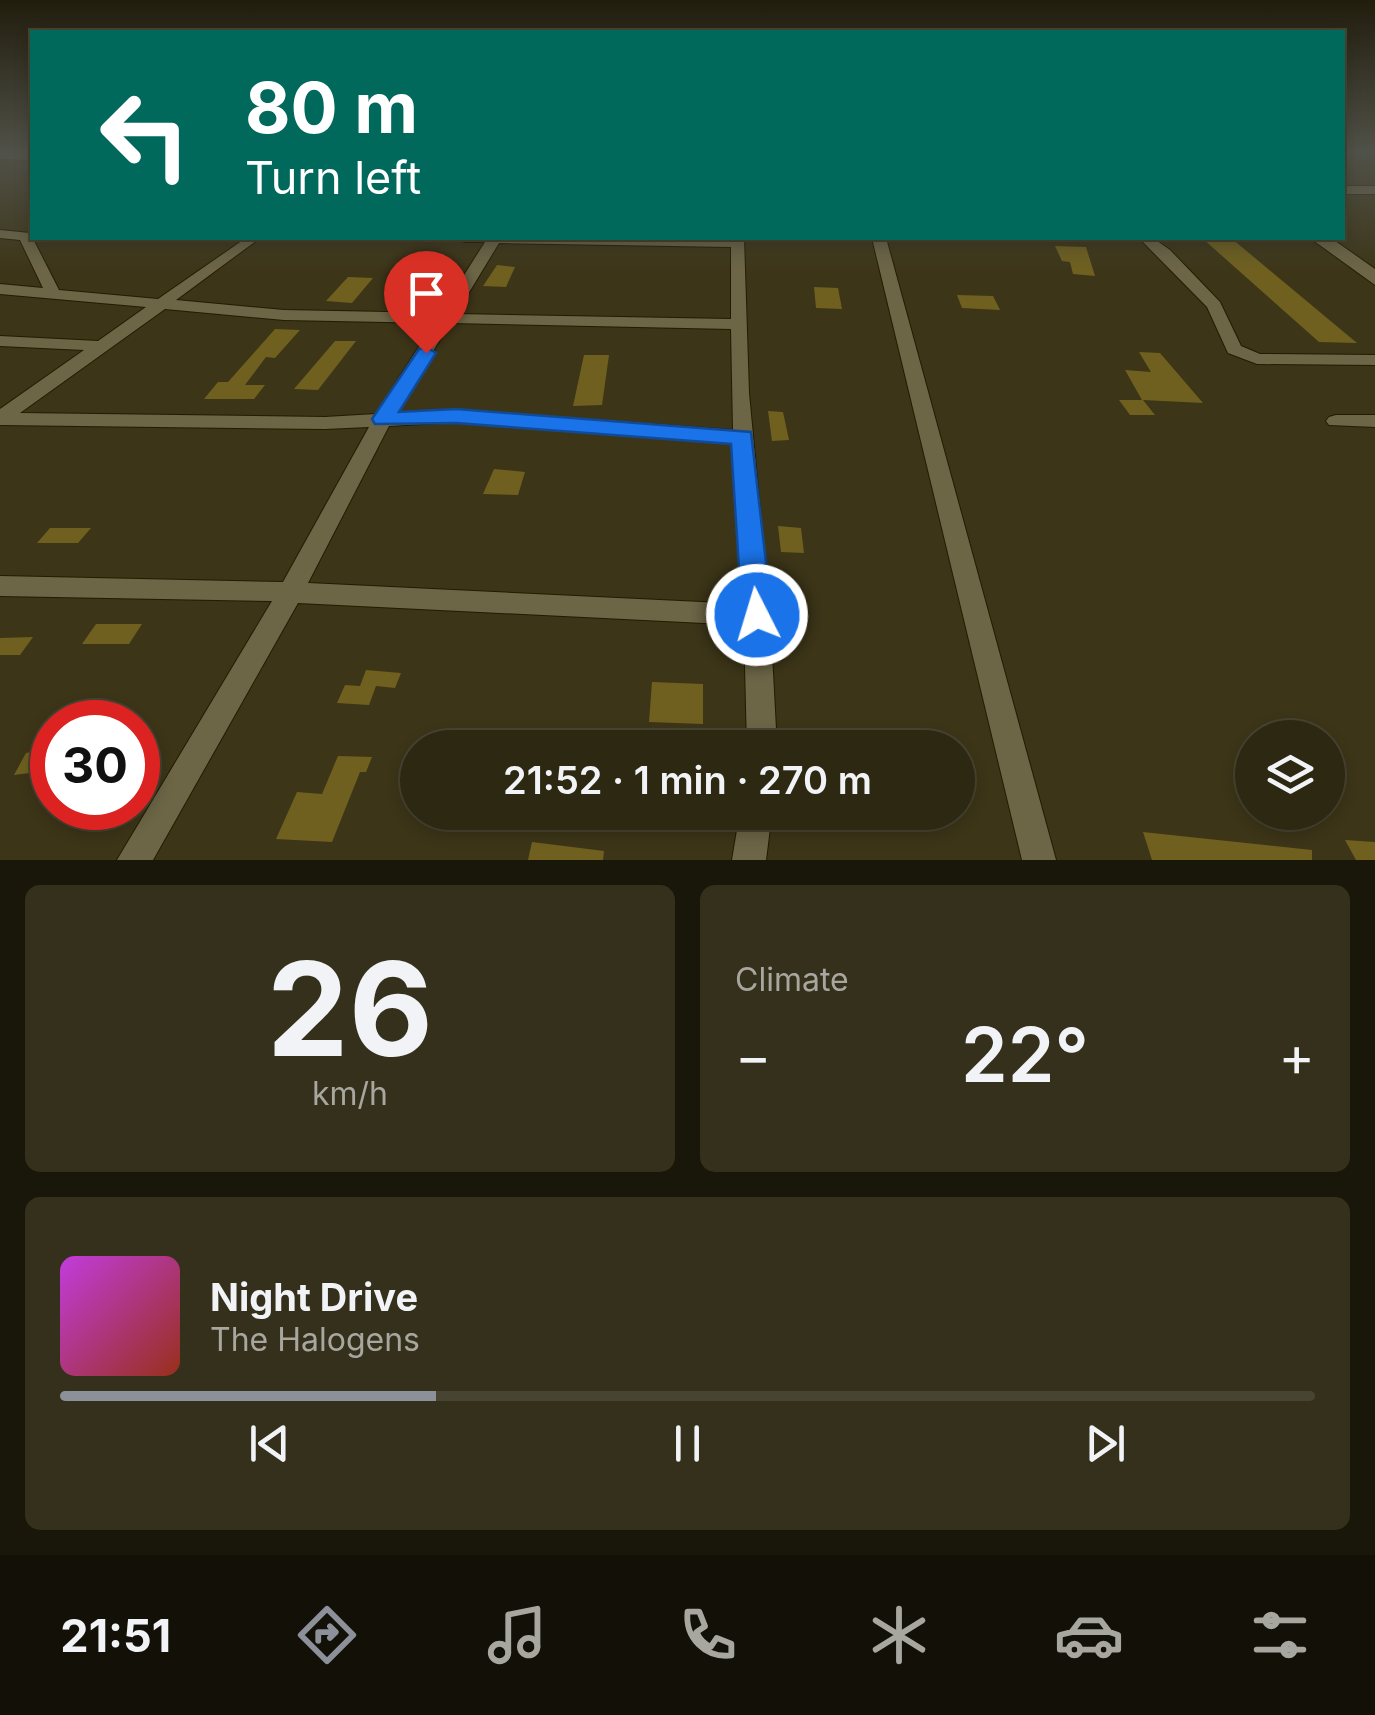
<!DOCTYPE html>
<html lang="en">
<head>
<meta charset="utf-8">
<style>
	:root { --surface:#2d2812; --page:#35301b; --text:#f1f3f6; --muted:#a7a69f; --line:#484432; --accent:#8c9099 }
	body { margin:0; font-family:Inter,sans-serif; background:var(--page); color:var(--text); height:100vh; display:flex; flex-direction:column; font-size:38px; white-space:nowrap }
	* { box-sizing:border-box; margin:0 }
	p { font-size:32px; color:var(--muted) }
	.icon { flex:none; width:55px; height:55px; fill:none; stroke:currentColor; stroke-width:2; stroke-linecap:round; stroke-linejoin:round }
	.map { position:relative; height:860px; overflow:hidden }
	.drawer { display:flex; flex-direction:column; gap:25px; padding:25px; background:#19160a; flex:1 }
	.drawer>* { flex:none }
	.banner { position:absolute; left:30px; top:30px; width:1315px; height:210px; border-radius:0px; box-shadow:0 5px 15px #0003,0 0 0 2px var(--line); background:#00695c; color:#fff; overflow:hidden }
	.controls { position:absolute; left:1235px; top:720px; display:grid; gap:20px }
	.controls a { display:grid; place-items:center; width:110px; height:110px; border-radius:50%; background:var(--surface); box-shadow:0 5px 15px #0003,0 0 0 2px var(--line); font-size:50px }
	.speed { position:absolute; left:30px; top:700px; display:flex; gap:20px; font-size:50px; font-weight:700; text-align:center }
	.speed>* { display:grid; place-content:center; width:130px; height:130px; border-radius:50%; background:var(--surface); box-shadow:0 5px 15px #0003,0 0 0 2px var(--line); line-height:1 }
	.speed .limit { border:15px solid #d22; background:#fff; color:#111 }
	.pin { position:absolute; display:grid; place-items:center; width:85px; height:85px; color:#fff; margin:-102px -42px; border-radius:50% 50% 50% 0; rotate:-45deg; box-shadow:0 0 10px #0007 }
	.pin .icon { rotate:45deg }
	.me { position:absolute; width:110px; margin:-55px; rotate:355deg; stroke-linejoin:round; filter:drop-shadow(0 0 8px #0008) }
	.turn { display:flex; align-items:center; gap:35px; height:210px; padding:0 50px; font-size:45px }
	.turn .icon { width:130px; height:130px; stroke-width:2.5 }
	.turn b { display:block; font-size:70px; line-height:85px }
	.big { font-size:75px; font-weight:600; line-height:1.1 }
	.drawer .widget { flex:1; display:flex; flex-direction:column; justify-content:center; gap:15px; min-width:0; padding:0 35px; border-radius:15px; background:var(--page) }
	.drawer .dial { align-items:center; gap:0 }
	.dial b { font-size:130px; line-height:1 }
	.song { display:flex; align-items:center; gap:30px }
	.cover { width:120px; height:120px; border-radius:15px; background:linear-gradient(135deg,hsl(290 70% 55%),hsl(10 70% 35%)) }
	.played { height:10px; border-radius:5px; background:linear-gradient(90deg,var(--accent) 30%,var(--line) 30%) }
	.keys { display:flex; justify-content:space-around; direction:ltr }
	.heat { display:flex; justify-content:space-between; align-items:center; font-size:55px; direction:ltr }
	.drawer .tiles { flex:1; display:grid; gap:25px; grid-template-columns:1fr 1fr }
	.widget:last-child { grid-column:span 2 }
	.trip { position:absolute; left:400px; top:730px; width:575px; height:100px; border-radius:50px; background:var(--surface); box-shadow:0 5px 15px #0003,0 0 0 2px var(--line); font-weight:600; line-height:100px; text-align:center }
	.dock { display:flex; height:160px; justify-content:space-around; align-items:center; background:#121007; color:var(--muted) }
	.dock .icon { width:70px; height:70px }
	.dock .on { color:var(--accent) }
	.dock b { font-size:45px; color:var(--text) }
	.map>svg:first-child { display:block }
	.building { fill:#6f601f }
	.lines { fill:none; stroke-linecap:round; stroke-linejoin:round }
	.street-casing { stroke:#231c01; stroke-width:2 }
	.secondary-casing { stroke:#231c01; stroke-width:2 }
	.street { fill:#6c6546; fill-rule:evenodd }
	.secondary { fill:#6c6546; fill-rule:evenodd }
	.route { fill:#1a73e8; stroke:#114b97; stroke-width:2.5 }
</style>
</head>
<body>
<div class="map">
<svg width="1375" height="860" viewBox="0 0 1375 860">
	<rect width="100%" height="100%" fill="#3c3518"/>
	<g class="building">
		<polygon points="1202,238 1231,238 1357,343 1319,342"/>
		<polygon points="1055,246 1086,247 1095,276 1073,274 1070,262 1062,261"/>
		<polygon points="497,265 515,267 506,287 483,286"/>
		<polygon points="348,277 373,278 352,303 326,301"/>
		<polygon points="814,287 838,288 842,309 816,308"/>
		<polygon points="957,295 993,296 1000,310 962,308"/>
		<polygon points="275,329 300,330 275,358 266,357 245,385 265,385 254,399 204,399 218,382 228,382"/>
		<polygon points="335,341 356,341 318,390 294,389"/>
		<polygon points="1139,352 1160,353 1203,403 1143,400 1155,415 1130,415 1119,400 1142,400 1125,370 1151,372"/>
		<polygon points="584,355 609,355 602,405 573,406"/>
		<polygon points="768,411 783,412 789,440 772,441"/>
		<polygon points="494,469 525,472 518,495 483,494"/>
		<polygon points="778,526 801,528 804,553 781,552"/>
		<polygon points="50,528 91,528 78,543 37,543"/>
		<polygon points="96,624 142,624 129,644 82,644"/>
		<polygon points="33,637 20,655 0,655 0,638"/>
		<polygon points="366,670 401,673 395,688 376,686 369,705 337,703 345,685 360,686"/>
		<polygon points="652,682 703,684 703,724 649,722"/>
		<polygon points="52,749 52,770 14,775 26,753"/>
		<polygon points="338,756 372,757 366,772 360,772 332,842 276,839 297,792 322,794"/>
		<polygon points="1143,832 1312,850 1312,860 1152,860"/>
		<polygon points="1345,840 1375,842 1375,860 1356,860"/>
		<polygon points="532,842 604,851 603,860 528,860"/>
	</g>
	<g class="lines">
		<defs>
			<g id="street">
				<polygon points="0,153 32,154 32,160 0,159"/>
				<rect x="1342" y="186" width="33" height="8"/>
				<path d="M0 230 30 233 59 290 158 299 246 238H260L176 300 284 310 440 313 485 242H464L458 238H744L749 393 770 615 777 748H747L744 625 298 603 153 860H117L272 601 0 596V576L283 582 369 427 325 429 0 425V409L84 350 0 346V336L98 341 146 307 0 294V284L43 288 20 240 0 238ZM499 243 731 247V319L456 314ZM165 309 284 320 434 323 376 414 325 417 20 413ZM450 323 731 329 733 430 456 410 396 413ZM456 422 734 443 743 604 308 583 389 426Z"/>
				<polygon points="872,238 886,238 1056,860 1022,860"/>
				<polygon points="1139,238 1153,238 1170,250 1220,302 1241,346 1260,354 1375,355 1375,365 1257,364 1228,353 1207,307"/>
				<polygon points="1336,415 1375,415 1375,427 1329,425 1326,421 1329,417"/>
				<polygon points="740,812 772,812 766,860 732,860"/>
			</g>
			<polygon id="secondary" points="1310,238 1331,238 1375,269 1375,285"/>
		</defs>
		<use href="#street" class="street-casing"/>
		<use href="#secondary" class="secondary-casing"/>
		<use href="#street" class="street"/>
		<use href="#secondary" class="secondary"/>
	</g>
	<linearGradient id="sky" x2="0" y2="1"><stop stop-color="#211d0d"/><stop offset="0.56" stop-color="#505148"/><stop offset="1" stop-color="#505148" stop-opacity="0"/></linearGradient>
	<rect width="1375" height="272" fill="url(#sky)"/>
	<polygon class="route" points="426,347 436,353 399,412 456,409 751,432 772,615 767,624 757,627 747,624 742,615 731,444 456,423 375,424 372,419 419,349"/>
</svg>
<div class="controls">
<a><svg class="icon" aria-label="layers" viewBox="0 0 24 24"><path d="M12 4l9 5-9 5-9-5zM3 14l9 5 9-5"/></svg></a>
</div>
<div class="speed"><div class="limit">30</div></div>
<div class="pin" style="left:426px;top:353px;background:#d93025"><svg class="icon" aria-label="arrive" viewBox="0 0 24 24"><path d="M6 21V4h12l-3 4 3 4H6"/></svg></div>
<svg class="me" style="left:757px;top:615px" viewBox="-20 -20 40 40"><circle r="17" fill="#1a73e8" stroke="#fff" stroke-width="3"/><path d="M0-11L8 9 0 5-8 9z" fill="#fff"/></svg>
<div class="trip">21:52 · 1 min · 270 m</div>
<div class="banner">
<div class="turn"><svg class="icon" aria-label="left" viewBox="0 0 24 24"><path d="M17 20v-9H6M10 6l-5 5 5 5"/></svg><div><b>80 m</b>Turn left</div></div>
</div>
</div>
<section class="drawer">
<div class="tiles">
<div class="widget dial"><b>26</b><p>km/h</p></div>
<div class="widget"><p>Climate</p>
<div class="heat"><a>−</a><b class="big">22°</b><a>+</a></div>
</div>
<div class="widget">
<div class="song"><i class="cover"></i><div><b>Night Drive</b><p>The Halogens</p></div></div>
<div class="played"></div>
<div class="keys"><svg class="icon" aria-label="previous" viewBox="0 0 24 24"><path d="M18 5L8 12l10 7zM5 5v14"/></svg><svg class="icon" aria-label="pause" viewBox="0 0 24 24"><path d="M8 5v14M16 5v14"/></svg><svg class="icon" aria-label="next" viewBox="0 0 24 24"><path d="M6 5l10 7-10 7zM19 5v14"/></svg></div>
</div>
</div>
</section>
<nav class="dock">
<b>21:51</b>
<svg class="icon on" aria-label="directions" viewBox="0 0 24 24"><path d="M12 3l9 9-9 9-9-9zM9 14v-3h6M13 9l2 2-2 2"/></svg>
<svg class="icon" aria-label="music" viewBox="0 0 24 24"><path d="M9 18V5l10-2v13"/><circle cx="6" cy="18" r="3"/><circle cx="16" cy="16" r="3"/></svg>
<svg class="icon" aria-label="phone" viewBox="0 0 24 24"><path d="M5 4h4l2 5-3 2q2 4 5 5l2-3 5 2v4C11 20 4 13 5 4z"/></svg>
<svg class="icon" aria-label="climate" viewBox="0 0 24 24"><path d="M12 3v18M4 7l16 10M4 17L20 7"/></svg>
<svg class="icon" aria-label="car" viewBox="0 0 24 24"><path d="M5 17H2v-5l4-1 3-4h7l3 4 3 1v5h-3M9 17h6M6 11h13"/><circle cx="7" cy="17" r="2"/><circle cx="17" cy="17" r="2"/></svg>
<svg class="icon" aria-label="filters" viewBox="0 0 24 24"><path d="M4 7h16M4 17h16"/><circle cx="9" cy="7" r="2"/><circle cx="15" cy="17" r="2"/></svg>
</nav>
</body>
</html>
